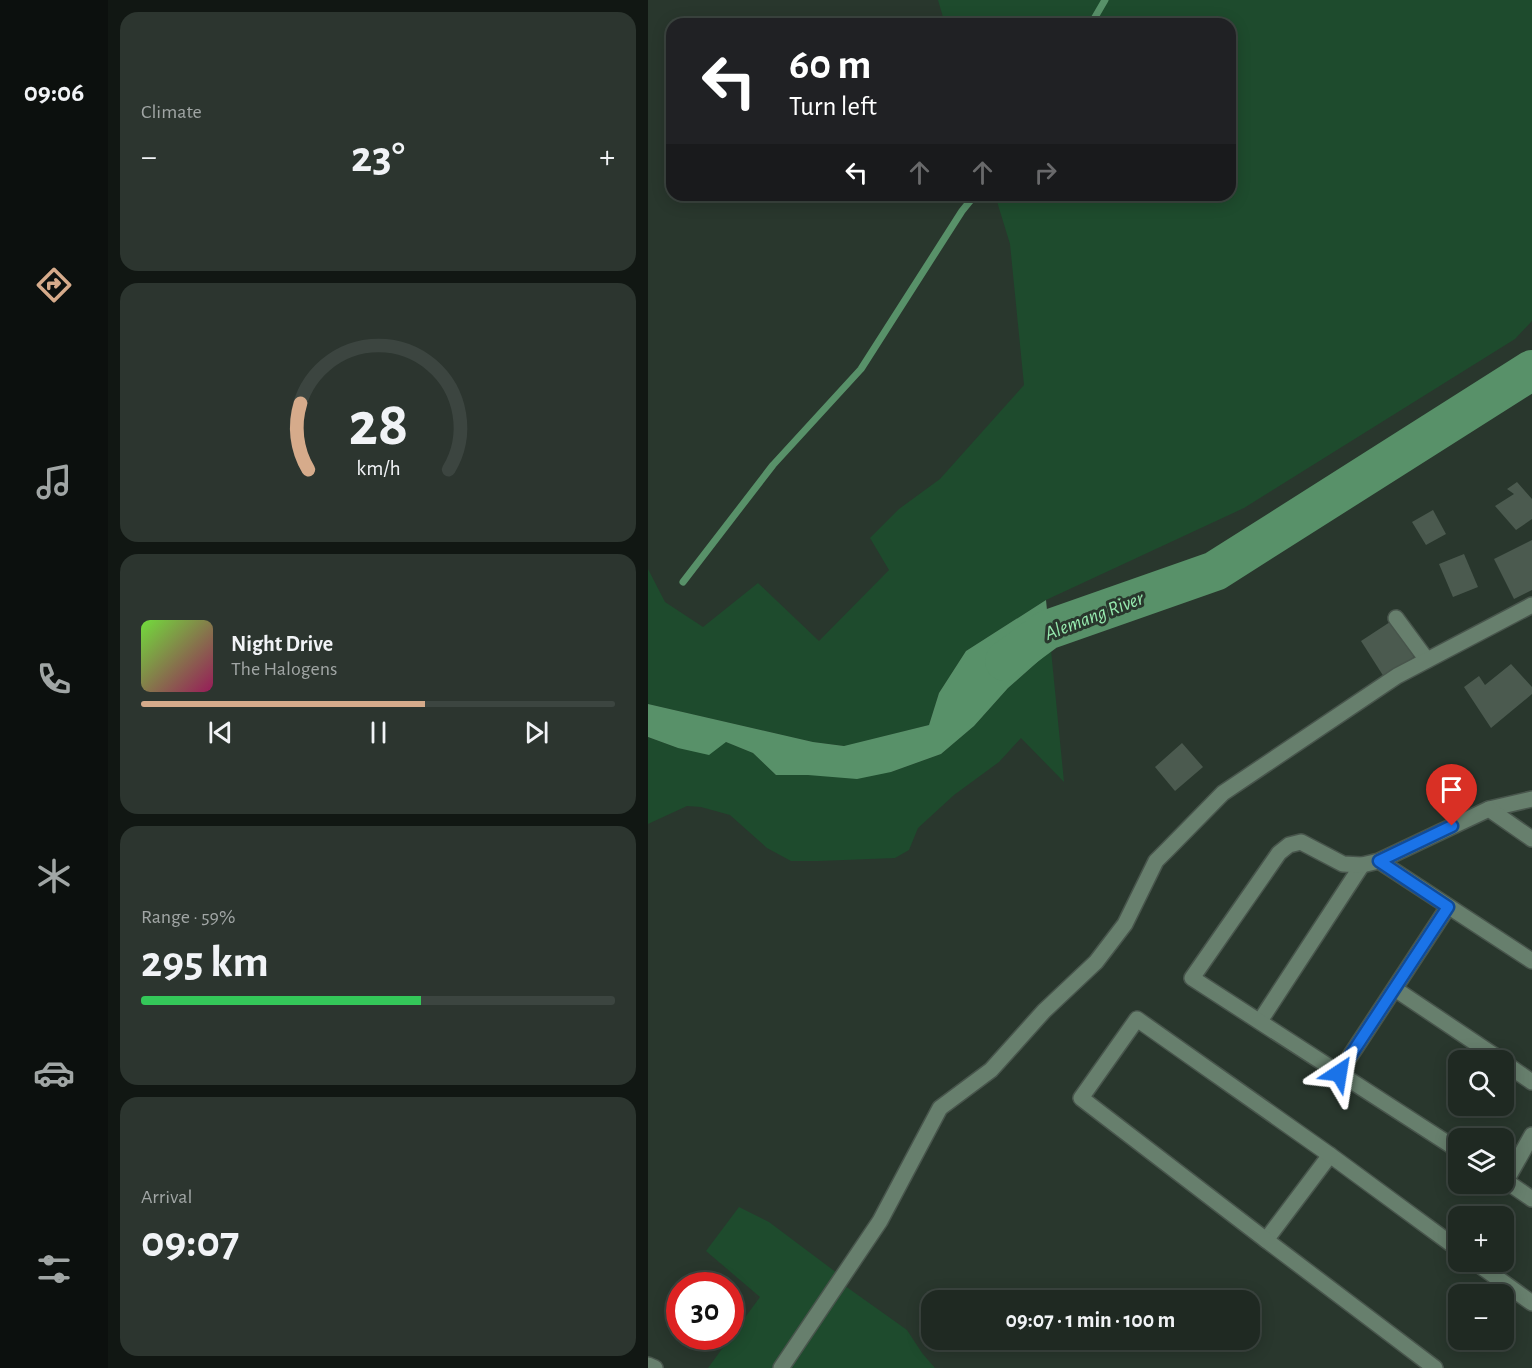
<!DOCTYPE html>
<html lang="en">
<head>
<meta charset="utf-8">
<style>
	:root { --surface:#1f2922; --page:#2c352f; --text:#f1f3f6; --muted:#a1a6a5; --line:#3c4540; --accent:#d6ab8b }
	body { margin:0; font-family:"Alegreya Sans",sans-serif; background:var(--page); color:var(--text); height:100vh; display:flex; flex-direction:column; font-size:22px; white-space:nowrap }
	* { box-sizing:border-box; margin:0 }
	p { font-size:20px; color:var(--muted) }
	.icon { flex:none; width:33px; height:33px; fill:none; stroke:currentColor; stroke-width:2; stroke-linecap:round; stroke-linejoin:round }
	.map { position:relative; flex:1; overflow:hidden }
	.panel { display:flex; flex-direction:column; gap:12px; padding:12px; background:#111713; width:540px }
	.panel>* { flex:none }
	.guide { position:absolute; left:18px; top:18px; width:570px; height:183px; border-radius:18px; box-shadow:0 3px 15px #0003,0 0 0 2px var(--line); background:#202124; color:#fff; overflow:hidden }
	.buttons { position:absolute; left:800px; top:1050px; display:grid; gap:12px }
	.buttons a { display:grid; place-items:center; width:66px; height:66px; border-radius:12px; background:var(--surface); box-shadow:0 3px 15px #0003,0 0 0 2px var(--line); font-size:30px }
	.speed { position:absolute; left:18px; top:1272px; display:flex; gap:12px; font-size:30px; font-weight:700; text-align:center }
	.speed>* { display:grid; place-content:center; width:78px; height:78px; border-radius:50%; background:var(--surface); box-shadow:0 3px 15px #0003,0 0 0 2px var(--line); line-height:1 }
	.speed .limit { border:9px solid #d22; background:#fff; color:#111 }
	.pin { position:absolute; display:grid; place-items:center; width:51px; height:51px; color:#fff; margin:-62px -26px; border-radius:50% 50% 50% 0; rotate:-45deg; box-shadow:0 0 6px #0007 }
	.pin .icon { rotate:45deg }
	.me { position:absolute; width:66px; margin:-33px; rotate:33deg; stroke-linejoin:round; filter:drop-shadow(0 0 4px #0008) }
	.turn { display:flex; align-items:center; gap:21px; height:126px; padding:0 24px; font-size:27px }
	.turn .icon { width:78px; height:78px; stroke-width:2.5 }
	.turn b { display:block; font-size:42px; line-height:51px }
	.lanes { display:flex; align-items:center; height:57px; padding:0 24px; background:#0003; justify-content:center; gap:30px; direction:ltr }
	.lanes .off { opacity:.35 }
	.big { font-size:45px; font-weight:600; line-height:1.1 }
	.panel .tile { flex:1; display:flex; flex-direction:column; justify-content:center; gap:9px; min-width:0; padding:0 21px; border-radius:18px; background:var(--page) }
	.panel .dial { align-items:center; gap:0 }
	.dial svg { height:156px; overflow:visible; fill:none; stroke:var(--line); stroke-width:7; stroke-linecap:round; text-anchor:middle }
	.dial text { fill:var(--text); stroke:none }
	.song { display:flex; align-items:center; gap:18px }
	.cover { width:72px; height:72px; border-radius:9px; background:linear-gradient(135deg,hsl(100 70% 55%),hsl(330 70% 35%)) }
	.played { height:6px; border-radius:3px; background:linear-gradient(90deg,var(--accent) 60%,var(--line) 60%) }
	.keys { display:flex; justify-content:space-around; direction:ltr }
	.heat { display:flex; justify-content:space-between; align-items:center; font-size:33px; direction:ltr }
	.charge { height:9px; border-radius:4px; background:linear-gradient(90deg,#34c759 59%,var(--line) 0) }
	.trip { position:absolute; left:273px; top:1290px; width:339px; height:60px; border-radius:18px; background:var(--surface); box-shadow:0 3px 15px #0003,0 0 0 2px var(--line); font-weight:600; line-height:60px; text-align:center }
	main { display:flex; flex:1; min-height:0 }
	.dock { display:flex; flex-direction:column; width:108px; justify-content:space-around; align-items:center; background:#0c100e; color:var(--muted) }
	.dock .icon { width:42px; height:42px }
	.dock .selected { color:var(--accent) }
	.dock b { font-size:27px; color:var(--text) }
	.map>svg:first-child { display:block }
	.green { fill:#1e4b2d }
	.water { fill:#589169 }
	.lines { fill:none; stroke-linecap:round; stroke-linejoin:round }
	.stream { stroke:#589169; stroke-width:7 }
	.river { stroke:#589169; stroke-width:40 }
	.building { fill:#4b5a4f }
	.minor-casing { stroke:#48554c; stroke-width:18 }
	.minor { stroke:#677f6d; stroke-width:15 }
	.route-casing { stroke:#114b97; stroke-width:15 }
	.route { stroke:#1a73e8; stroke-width:10 }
	.labels { text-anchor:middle; stroke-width:6; stroke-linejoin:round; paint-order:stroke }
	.water-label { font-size:20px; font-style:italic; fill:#96e9ae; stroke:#29372d }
</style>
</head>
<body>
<main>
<nav class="dock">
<b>09:06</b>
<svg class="icon selected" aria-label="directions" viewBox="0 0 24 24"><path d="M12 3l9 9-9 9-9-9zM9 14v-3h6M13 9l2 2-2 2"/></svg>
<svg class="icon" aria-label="music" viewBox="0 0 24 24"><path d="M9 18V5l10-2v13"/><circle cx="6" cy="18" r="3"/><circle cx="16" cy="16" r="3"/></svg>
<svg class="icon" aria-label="phone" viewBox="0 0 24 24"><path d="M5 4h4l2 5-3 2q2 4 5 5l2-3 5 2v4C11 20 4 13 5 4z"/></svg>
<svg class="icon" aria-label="climate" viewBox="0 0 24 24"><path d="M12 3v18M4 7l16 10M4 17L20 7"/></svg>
<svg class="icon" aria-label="car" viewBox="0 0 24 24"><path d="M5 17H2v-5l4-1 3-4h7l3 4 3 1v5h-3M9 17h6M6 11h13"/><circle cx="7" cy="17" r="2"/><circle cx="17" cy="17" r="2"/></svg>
<svg class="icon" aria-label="filters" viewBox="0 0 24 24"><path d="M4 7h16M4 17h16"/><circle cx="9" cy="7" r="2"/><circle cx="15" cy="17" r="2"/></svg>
</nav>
<section class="panel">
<div class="tile"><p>Climate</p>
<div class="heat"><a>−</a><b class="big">23°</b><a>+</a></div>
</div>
<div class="tile dial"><svg viewBox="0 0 100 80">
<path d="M14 69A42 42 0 1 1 86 69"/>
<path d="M14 69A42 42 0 0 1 10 35" stroke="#d6ab8b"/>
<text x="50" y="56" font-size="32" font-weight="700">28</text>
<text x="50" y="72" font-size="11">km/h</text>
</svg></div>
<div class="tile">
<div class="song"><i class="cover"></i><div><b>Night Drive</b><p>The Halogens</p></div></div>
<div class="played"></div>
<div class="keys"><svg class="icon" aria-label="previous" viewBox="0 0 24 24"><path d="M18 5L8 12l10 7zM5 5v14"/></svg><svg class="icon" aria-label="pause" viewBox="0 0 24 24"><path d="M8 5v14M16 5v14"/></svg><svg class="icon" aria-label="next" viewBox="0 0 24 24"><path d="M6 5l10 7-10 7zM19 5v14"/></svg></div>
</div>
<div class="tile"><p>Range · 59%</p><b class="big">295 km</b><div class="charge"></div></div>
<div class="tile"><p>Arrival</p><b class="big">09:07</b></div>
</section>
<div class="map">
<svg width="884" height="1368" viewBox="0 0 884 1368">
	<rect width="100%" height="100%" fill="#29372d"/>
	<g class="green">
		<polygon points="290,0 884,0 884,321 867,339 596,508 398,600 318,651 291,693 281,725 197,746 165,742 0,704 0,569 17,602 55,627 110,583 171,641 241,570 222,538 251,509 292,479 376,385 362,244 347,195 582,195 582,24 297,24"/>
		<polygon points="403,650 416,782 373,738 351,762 306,795 270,828 261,850 247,858 170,861 143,861 119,848 82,815 53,807 39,806 0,824 0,737 30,748 78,742 105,753 128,775 243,772 293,754 326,726 360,688"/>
		<polygon points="91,1207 121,1222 189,1273 186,1278 259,1330 274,1353 287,1368 60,1368 112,1297 58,1251"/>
	</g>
	<polygon class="water" points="398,600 403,650 360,688 326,726 293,754 243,772 209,779 160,775 128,775 105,753 78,742 61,755 30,748 0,737 0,704 165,742 196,746 281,725 291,693 318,651"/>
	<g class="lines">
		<g class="stream">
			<polyline points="443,24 457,0"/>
			<polyline points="35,582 125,465 213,369 314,211 327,195"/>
		</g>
		<polyline class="river" points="357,661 399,630 567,571 884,370"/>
	</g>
	<g class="building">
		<polygon points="869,482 884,499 884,519 868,530 847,506 866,494 859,489"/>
		<polygon points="785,510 798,534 778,545 764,522"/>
		<polygon points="884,540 884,590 866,599 846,559"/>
		<polygon points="816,554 830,587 805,597 791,564"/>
		<polygon points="742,622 766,657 736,677 713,641"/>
		<polygon points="863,664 884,687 884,694 843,728 816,687 831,676 837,685"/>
		<polygon points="534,743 555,767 527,791 507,767"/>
	</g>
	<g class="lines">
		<defs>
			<g id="minor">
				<polyline points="748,618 779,660"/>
				<polyline points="841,809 884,799"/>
				<polyline points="731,861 884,961"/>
				<polyline points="747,989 853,1060"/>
				<polyline points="612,1021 714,865"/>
				<polyline points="855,1062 884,1082"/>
				<polyline points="691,1073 800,907"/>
				<polyline points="810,1150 544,978 631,853 641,845 653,842 695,864 714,865 731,861 841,809 884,839"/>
				<polyline points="855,1179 884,1199"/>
				<polyline points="858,1181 884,1135"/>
				<polyline points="618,1240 682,1155"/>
				<polyline points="827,1262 884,1303"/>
				<polyline points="0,1365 7,1368"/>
				<polyline points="133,1368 232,1221 292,1108 343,1070 396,1011 448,962 477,924 508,861 520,849 575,793 749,676 884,605"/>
				<polyline points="787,1368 618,1240 433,1098 489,1019 682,1155 810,1249"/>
			</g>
		</defs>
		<use href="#minor" class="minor-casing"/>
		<use href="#minor" class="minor"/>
	</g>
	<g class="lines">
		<defs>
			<polyline id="route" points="691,1073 800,907 731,861 804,826"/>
		</defs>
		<use href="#route" class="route-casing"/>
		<use href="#route" class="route"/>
	</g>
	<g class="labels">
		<g class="water-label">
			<text transform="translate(446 615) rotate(-21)" y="7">Alemang River</text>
		</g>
	</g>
</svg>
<div class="buttons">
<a><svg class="icon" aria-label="search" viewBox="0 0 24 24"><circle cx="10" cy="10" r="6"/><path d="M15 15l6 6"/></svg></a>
<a><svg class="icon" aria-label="layers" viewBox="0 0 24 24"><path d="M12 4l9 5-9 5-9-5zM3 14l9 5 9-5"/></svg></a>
<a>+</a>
<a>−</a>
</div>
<div class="speed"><div class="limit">30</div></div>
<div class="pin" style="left:804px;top:826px;background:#d93025"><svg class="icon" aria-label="arrive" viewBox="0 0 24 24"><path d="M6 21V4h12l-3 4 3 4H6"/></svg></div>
<svg class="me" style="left:691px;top:1073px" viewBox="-20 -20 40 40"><path d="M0-17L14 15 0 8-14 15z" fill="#1a73e8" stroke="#fff" stroke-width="4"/></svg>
<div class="trip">09:07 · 1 min · 100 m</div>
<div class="guide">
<div class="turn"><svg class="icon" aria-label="left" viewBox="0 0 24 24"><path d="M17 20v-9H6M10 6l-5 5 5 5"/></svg><div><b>60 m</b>Turn left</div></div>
<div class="lanes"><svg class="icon" aria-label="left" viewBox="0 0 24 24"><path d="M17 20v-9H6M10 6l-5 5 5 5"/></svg><svg class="icon off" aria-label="ahead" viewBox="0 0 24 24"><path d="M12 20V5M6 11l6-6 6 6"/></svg><svg class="icon off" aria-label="ahead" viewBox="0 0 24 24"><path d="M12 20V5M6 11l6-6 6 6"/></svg><svg class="icon off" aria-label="right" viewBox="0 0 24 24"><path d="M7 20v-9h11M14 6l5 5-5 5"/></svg></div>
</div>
</div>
</main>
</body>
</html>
